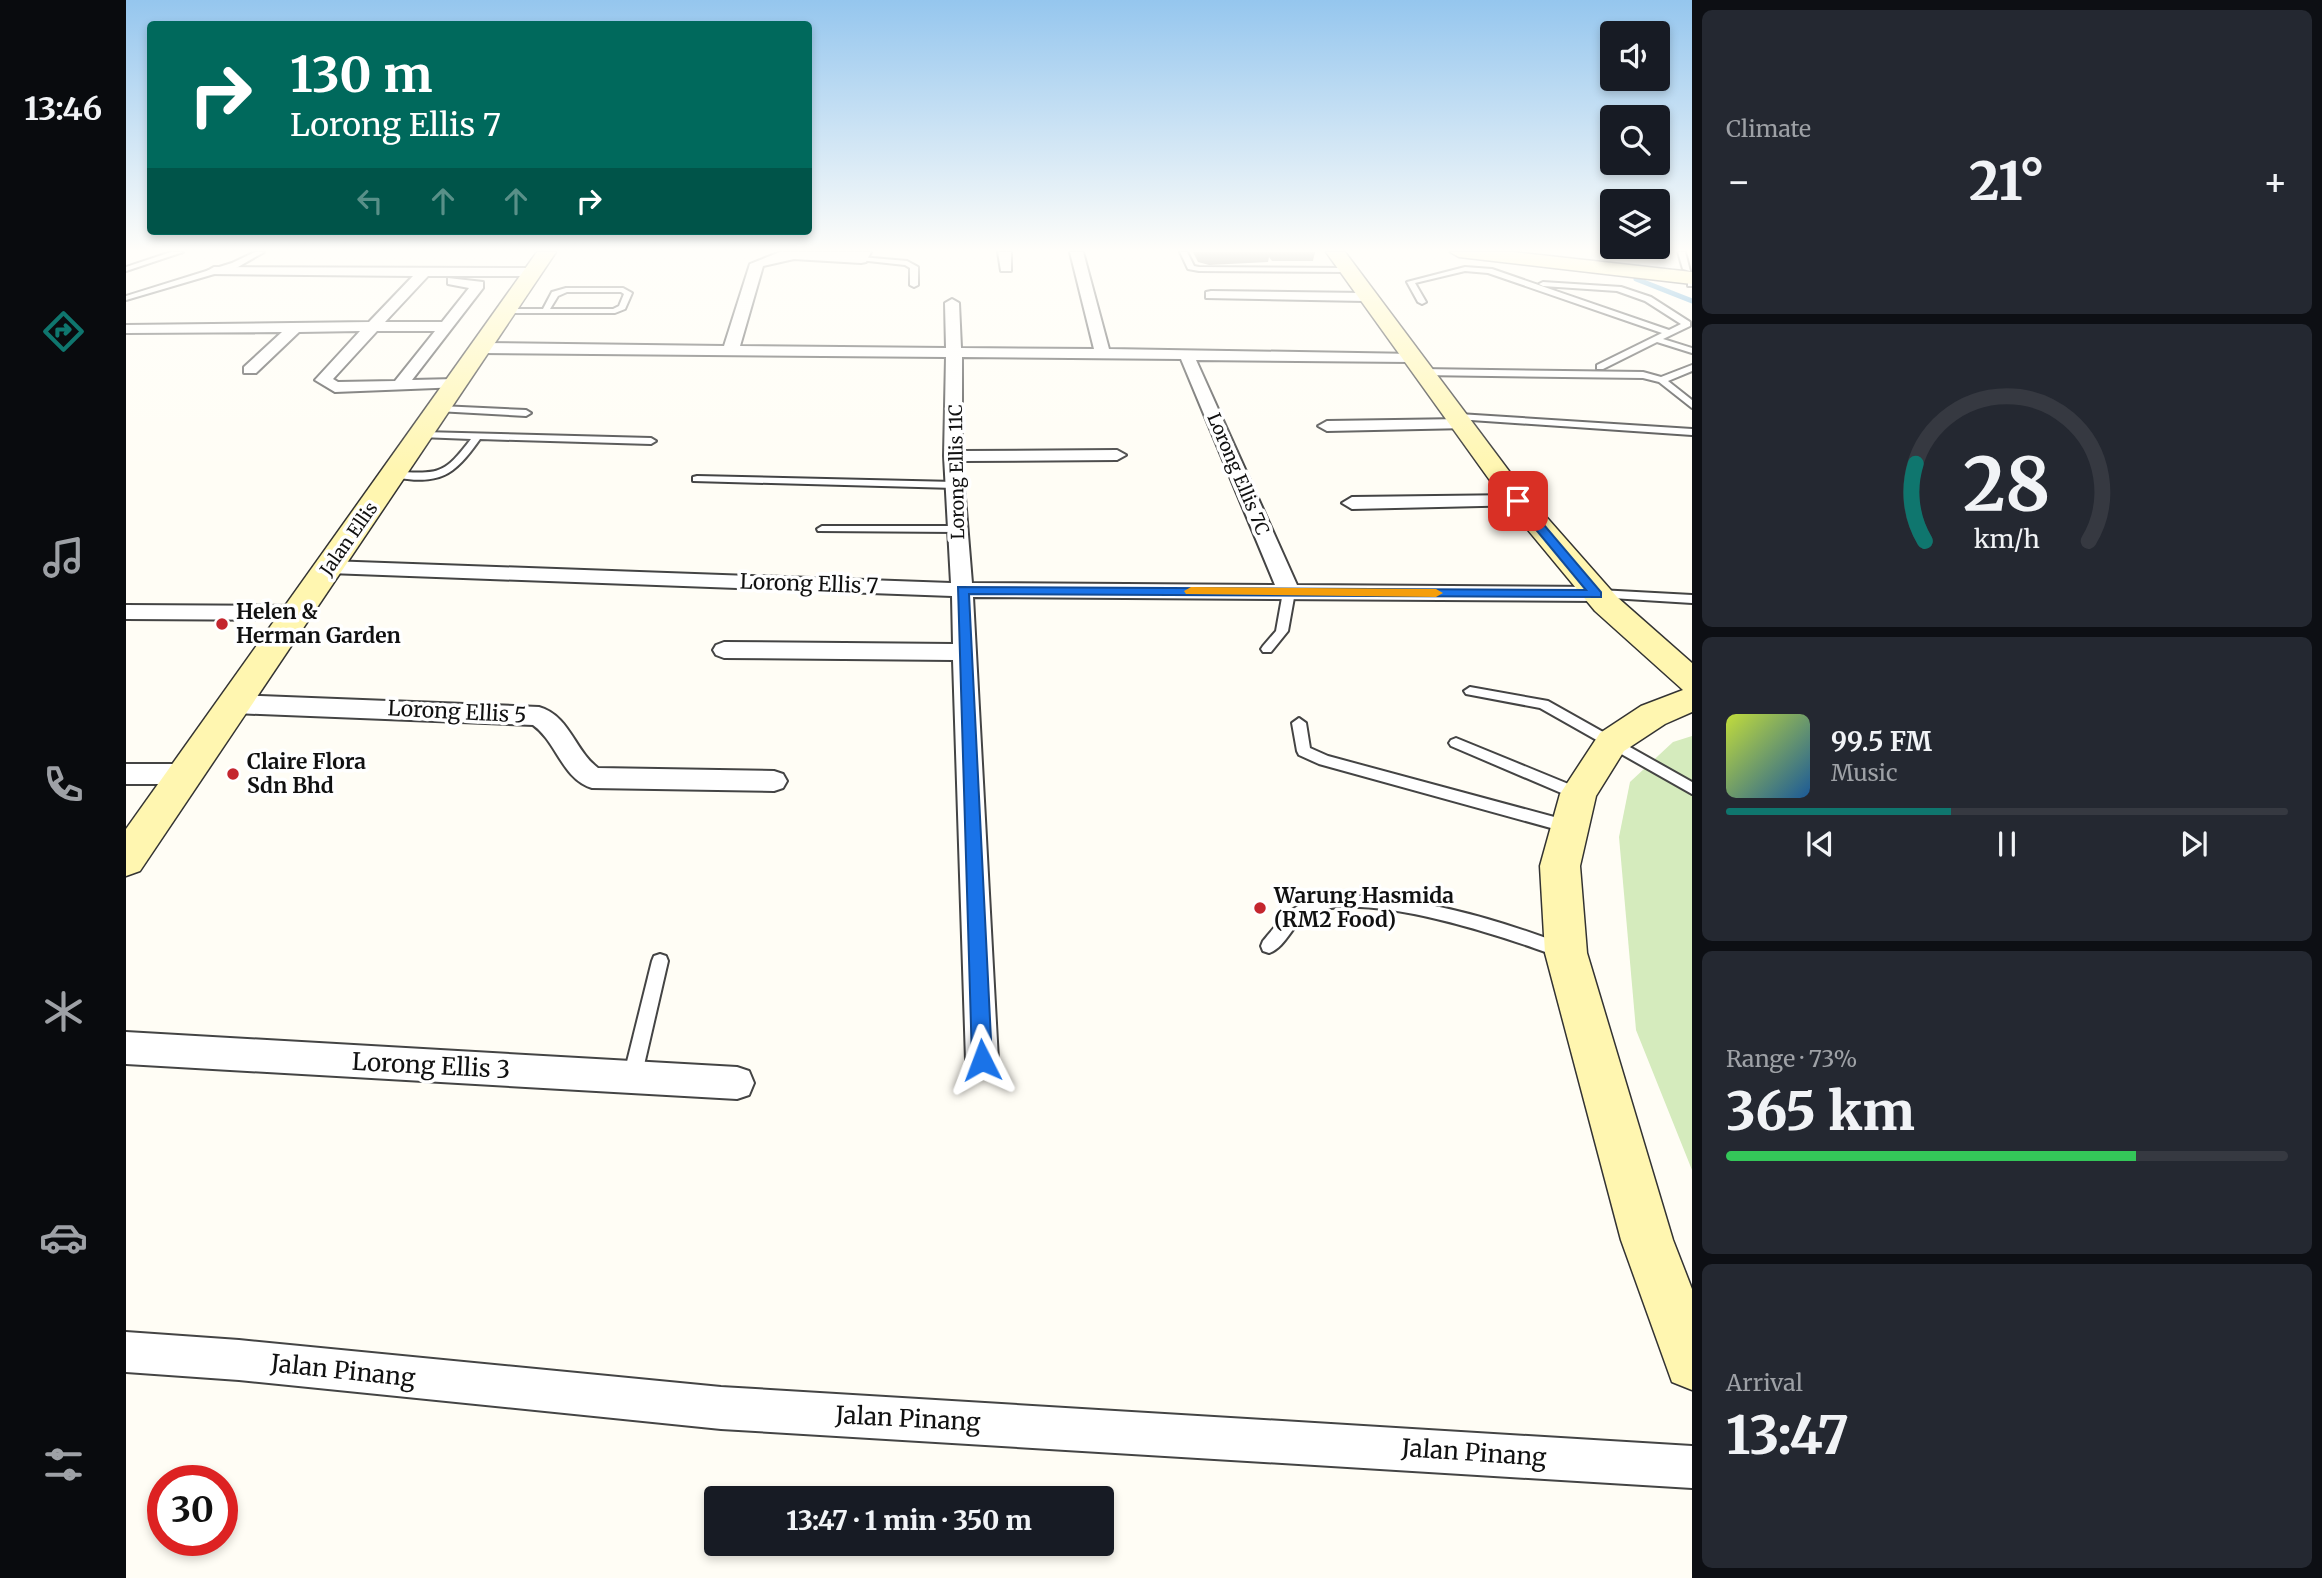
<!DOCTYPE html>
<html lang="en">
<head>
<meta charset="utf-8">
<style>
	:root { --surface:#171b24; --page:#242831; --text:#f1f3f6; --muted:#9ea1a6; --line:#363941; --accent:#0f766e }
	body { margin:0; font-family:Merriweather,serif; background:var(--page); color:var(--text); height:100vh; display:flex; flex-direction:column; font-size:26px; white-space:nowrap }
	* { box-sizing:border-box; margin:0 }
	p { font-size:23px; color:var(--muted) }
	.icon { flex:none; width:38px; height:38px; fill:none; stroke:currentColor; stroke-width:2; stroke-linecap:round; stroke-linejoin:round }
	.map { position:relative; flex:1; overflow:hidden }
	.sheet { display:flex; flex-direction:column; gap:10px; padding:10px; background:#0d0f14; width:630px }
	.sheet>* { flex:none }
	.hud { position:absolute; left:21px; top:21px; width:665px; height:214px; border-radius:7px; box-shadow:0 4px 10px #0003; background:#00695c; color:#fff; overflow:hidden }
	.tools { position:absolute; left:1474px; top:21px; display:grid; gap:14px }
	.tools a { display:grid; place-items:center; width:70px; height:70px; border-radius:7px; background:var(--surface); box-shadow:0 4px 10px #0003; font-size:35px }
	.speed { position:absolute; left:21px; top:1465px; display:flex; gap:14px; font-size:35px; font-weight:700; text-align:center }
	.speed>* { display:grid; place-content:center; width:91px; height:91px; border-radius:50%; background:var(--surface); box-shadow:0 4px 10px #0003; line-height:1 }
	.speed .limit { border:10px solid #d22; background:#fff; color:#111 }
	.pin { position:absolute; display:grid; place-items:center; width:60px; height:60px; color:#fff; margin:-30px; border-radius:14px; box-shadow:0 4px 10px #0006 }
	.me { position:absolute; width:77px; margin:-38px; rotate:357deg; stroke-linejoin:round; filter:drop-shadow(0 0 5px #0008) }
	.turn { display:flex; align-items:center; gap:24px; height:147px; padding:0 28px; font-size:32px }
	.turn .icon { width:91px; height:91px; stroke-width:2.5 }
	.turn b { display:block; font-size:49px; line-height:60px }
	.lanes { display:flex; align-items:center; height:66px; padding:0 28px; background:#0003; justify-content:center; gap:35px; direction:ltr }
	.lanes .off { opacity:.35 }
	.big { font-size:52px; font-weight:800; line-height:1.1 }
	.sheet .widget { flex:1; display:flex; flex-direction:column; justify-content:center; gap:10px; min-width:0; padding:0 24px; border-radius:10px; background:var(--page) }
	.sheet .dial { align-items:center; gap:0 }
	.dial svg { height:182px; overflow:visible; fill:none; stroke:var(--line); stroke-width:7; stroke-linecap:round; text-anchor:middle }
	.dial text { fill:var(--text); stroke:none }
	.song { display:flex; align-items:center; gap:21px }
	.cover { width:84px; height:84px; border-radius:10px; background:linear-gradient(135deg,hsl(70 70% 55%),hsl(210 70% 35%)) }
	.played { height:7px; border-radius:4px; background:linear-gradient(90deg,var(--accent) 40%,var(--line) 40%) }
	.keys { display:flex; justify-content:space-around; direction:ltr }
	.heat { display:flex; justify-content:space-between; align-items:center; font-size:38px; direction:ltr }
	.charge { height:10px; border-radius:5px; background:linear-gradient(90deg,#34c759 73%,var(--line) 0) }
	.trip { position:absolute; left:578px; top:1486px; width:410px; height:70px; border-radius:7px; background:var(--surface); box-shadow:0 4px 10px #0003; font-weight:800; line-height:70px; text-align:center }
	main { display:flex; flex:1; min-height:0 }
	.menu { display:flex; flex-direction:column; width:126px; justify-content:space-around; align-items:center; background:#090b0e; color:var(--muted) }
	.menu .icon { width:49px; height:49px }
	.menu .current { color:var(--accent) }
	.menu b { font-size:32px; color:var(--text) }
	.map>svg:first-child { display:block }
	.green { fill:#d5ebbd }
	.lines { fill:none; stroke-linecap:round; stroke-linejoin:round }
	.stream { stroke:#3f96cf; stroke-width:5 }
	.lane-casing { stroke:#444; stroke-width:4 }
	.street-casing { stroke:#444; stroke-width:4 }
	.secondary-casing { stroke:#333; stroke-width:3 }
	.lane { fill:#fff; fill-rule:evenodd }
	.street { fill:#fff; fill-rule:evenodd }
	.secondary { fill:#fff6b0; fill-rule:evenodd }
	.wall { fill:#4d4742 }
	.route { fill:#1a73e8; stroke:#114b97; stroke-width:2 }
	.slow { fill:#f59e0b }
	.poi-dot { fill:#c4262e; stroke:#fff; stroke-width:2.5 }
	.labels { text-anchor:middle; stroke-width:7; stroke-linejoin:round; paint-order:stroke }
	.far-street-label { font-size:18px; fill:#111; stroke:#fff }
	.street-label { font-size:21px; fill:#111; stroke:#fff }
	.poi-label { font-size:21px; font-weight:bold; fill:#111; stroke:#fff; text-anchor:start }
	.near-street-label { font-size:24px; fill:#111; stroke:#fff }
</style>
</head>
<body>
<main>
<nav class="menu">
<b>13:46</b>
<svg class="icon current" aria-label="directions" viewBox="0 0 24 24"><path d="M12 3l9 9-9 9-9-9zM9 14v-3h6M13 9l2 2-2 2"/></svg>
<svg class="icon" aria-label="music" viewBox="0 0 24 24"><path d="M9 18V5l10-2v13"/><circle cx="6" cy="18" r="3"/><circle cx="16" cy="16" r="3"/></svg>
<svg class="icon" aria-label="phone" viewBox="0 0 24 24"><path d="M5 4h4l2 5-3 2q2 4 5 5l2-3 5 2v4C11 20 4 13 5 4z"/></svg>
<svg class="icon" aria-label="climate" viewBox="0 0 24 24"><path d="M12 3v18M4 7l16 10M4 17L20 7"/></svg>
<svg class="icon" aria-label="car" viewBox="0 0 24 24"><path d="M5 17H2v-5l4-1 3-4h7l3 4 3 1v5h-3M9 17h6M6 11h13"/><circle cx="7" cy="17" r="2"/><circle cx="17" cy="17" r="2"/></svg>
<svg class="icon" aria-label="filters" viewBox="0 0 24 24"><path d="M4 7h16M4 17h16"/><circle cx="9" cy="7" r="2"/><circle cx="15" cy="17" r="2"/></svg>
</nav>
<div class="map">
<svg width="1566" height="1578" viewBox="0 0 1566 1578">
	<rect width="100%" height="100%" fill="#fffdf5"/>
	<polygon class="green" points="1566,736 1566,1170 1510,1030 1493,837 1504,782 1547,742"/>
	<g class="lines">
		<polyline class="stream" points="1510,279 1566,301"/>
		<defs>
			<g id="lane">
				<polygon points="45,252 57,252 0,271 0,267"/>
				<polygon points="129,252 138,252 112,267 0,300 0,296 106,263"/>
				<polygon points="1054,252 1061,252 1068,266 1073,267 1220,268 1224,270 1220,272 1073,271 1062,269"/>
				<polygon points="1552,252 1559,252 1564,271 1557,269"/>
				<polygon points="735,257 781,261 792,267 792,285 788,287 784,285 784,268 779,265 733,260"/>
				<polygon points="1339,267 1366,269 1543,330 1555,324 1519,301 1491,291 1417,286 1413,284 1417,282 1495,287 1525,297 1564,322 1564,326 1537,339 1566,348 1566,353 1531,342 1477,369 1471,369 1471,365 1536,333 1362,273 1339,271 1289,283 1300,302 1296,304 1292,302 1281,282"/>
				<rect x="1562" y="282" width="4" height="4"/>
				<path d="M440 288H497L506 293 499 309 489 313H380L376 311 380 309H417L426 292ZM441 292H495L498 294 493 306 487 309H424L432 296Z"/>
				<polygon points="1566,365 1566,371 1542,381 1566,400 1566,408 1533,382 1517,378 1295,375 1291,372 1295,369 1517,372 1535,377"/>
				<polygon points="314,406 400,410 405,413 400,416 311,411 311,407"/>
				<polygon points="1333,414 1566,429 1566,435 1330,419 1328,417"/>
				<path d="M297 432 525 438 530 441 525 444 354 439C327 477 314 485 266 477L264 475 269 472C313 473 317 476 345 439L294 437 292 435Z"/>
				<polygon points="571,476 829,482 834,485 829,488 567,481 567,477"/>
				<polygon points="696,526 831,526 836,529 831,532 692,531 691,529"/>
				<polygon points="1163,588 1169,592 1162,631 1145,652 1137,652 1135,649 1137,646 1150,631 1157,592"/>
				<polygon points="1473,590 1566,595 1566,603 1469,597 1467,594"/>
				<polygon points="1344,687 1422,701 1566,782 1566,794 1414,708 1340,694 1338,691"/>
				<polygon points="1173,718 1180,723 1184,748 1202,756 1443,821 1448,823 1450,827 1448,831 1443,833 1193,764 1173,755 1171,751 1166,723"/>
				<polygon points="1330,738 1457,790 1459,794 1457,798 1447,798 1325,746 1323,743 1325,740"/>
				<path d="M1203 895C1285 894 1365 917 1442 946L1444 951 1442 956 1436 958C1379 937 1242 890 1185 913 1167 921 1161 947 1143 953L1137 951 1135 946 1137 941C1162 911 1164 906 1203 895Z"/>
				<polygon points="534,954 540,956 542,961 515,1078 512,1084 506,1087 500,1084 497,1078 526,961 528,956"/>
			</g>
			<g id="street">
				<path d="M654 252H745L740 262 735 263 668 259 637 266 614 346 820 348 819 303 826 299 833 303 835 348 968 349 944 252H957L983 349 1290 354V360L1284 362 1070 360 1171 585 1471 587 1482 594 1471 601 847 597 872 1060 868 1071 856 1076 844 1071 840 1060 827 660 598 658 590 655 587 650 590 645 598 642 827 644 826 596 203 573 193 567 203 561 825 583 818 456 820 357 356 353 348 348 356 343 598 346 624 264ZM836 357 1055 359 1149 585 846 583 836 461 991 460 1000 455 991 450 836 451Z"/>
				<polygon points="872,252 885,252 885,271 875,271"/>
				<path d="M88 267 406 268 413 272 406 276H302L259 322H316L343 288 322 284V278L357 282V288L286 380 329 379 335 381V387L209 392 189 380 234 331 173 332 130 373H118V367L156 332 0 333V325L243 322 287 276 83 274 81 271ZM251 331H309L269 381 212 382 207 379Z"/>
				<polygon points="1085,291 1239,293 1246,297 1239,301 1080,298 1080,292"/>
				<polygon points="1336,419 1345,424 1342,428 1201,431 1192,426 1201,421"/>
				<polygon points="1392,495 1399,497 1402,501 1399,505 1226,509 1216,503 1226,497"/>
				<polygon points="0,605 172,606 183,613 172,620 0,619"/>
				<path d="M108 695 413 707C444 716 448 750 472 768L648 771 657 774 661 781 657 788 648 791 466 788C436 779 431 742 407 725L108 713 99 710 96 704 99 698Z"/>
				<polygon points="0,764 59,764 68,767 72,774 68,781 59,784 0,784"/>
				<polygon points="0,1032 611,1067 623,1071 628,1083 623,1095 611,1099 0,1064"/>
				<polygon points="0,1332 113,1340 595,1387 1566,1446 1566,1488 595,1429 113,1380 0,1372"/>
			</g>
			<g id="secondary">
				<polygon points="411,252 430,252 14,871 0,876 0,829"/>
				<polygon points="1200,252 1219,252 1401,495 1491,597 1566,663 1566,712 1539,724 1498,751 1470,796 1454,866 1461,953 1547,1240 1566,1289 1566,1390 1546,1382 1495,1240 1419,953 1414,866 1434,794 1474,733 1515,706 1557,690 1469,611 1383,507"/>
				<polygon points="1324,252 1387,252 1566,272 1566,284 1333,257"/>
			</g>
		</defs>
		<use href="#lane" class="lane-casing"/>
		<use href="#street" class="street-casing"/>
		<use href="#secondary" class="secondary-casing"/>
		<use href="#lane" class="lane"/>
		<use href="#street" class="street"/>
		<use href="#secondary" class="secondary"/>
	</g>
	<polygon class="wall" points="1067,252 1189,252 1187,261 1146,261 1143,257 1142,262 1083,265 1072,262"/>
	<linearGradient id="sky" x2="0" y2="1"><stop stop-color="#95c6ee"/><stop offset="0.53" stop-color="#fffefa"/><stop offset="1" stop-color="#fffefa" stop-opacity="0"/></linearGradient>
	<rect width="1566" height="473" fill="url(#sky)"/>
	<polygon class="route" points="1388,499 1396,499 1475,592 1475,597 843,594 866,1060 863,1067 856,1070 849,1067 846,1060 832,587 1460,590 1388,503"/>
	<polygon class="slow" points="1065,587 1310,589 1317,593 1310,597 1060,594 1058,591"/>
	<g class="poi-dot">
		<circle cx="96" cy="624" r="7"/>
		<circle cx="107" cy="774" r="7"/>
		<circle cx="1134" cy="908" r="7"/>
	</g>
	<g class="labels">
		<g class="far-street-label">
			<text transform="translate(831 472) rotate(-91)" y="6">Lorong Ellis 11C</text>
			<text transform="translate(1112 474) rotate(67)" y="6">Lorong Ellis 7C</text>
			<text transform="translate(223 539) rotate(-55)" y="6">Jalan Ellis</text>
		</g>
		<g class="street-label">
			<text transform="translate(683 584) rotate(2)" y="7">Lorong Ellis 7</text>
			<text transform="translate(331 712) rotate(3)" y="7">Lorong Ellis 5</text>
		</g>
		<g class="poi-label">
			<text x="110" y="619">Helen &amp;<tspan x="110" dy="24">Herman Garden</tspan></text>
			<text x="121" y="769">Claire Flora<tspan x="121" dy="24">Sdn Bhd</tspan></text>
			<text x="1148" y="903">Warung Hasmida<tspan x="1148" dy="24">(RM2 Food)</tspan></text>
		</g>
		<g class="near-street-label">
			<text transform="translate(305 1066) rotate(3)" y="8">Lorong Ellis 3</text>
			<text transform="translate(217 1371) rotate(6)" y="8">Jalan Pinang</text>
			<text transform="translate(782 1419) rotate(3)" y="8">Jalan Pinang</text>
			<text transform="translate(1348 1453) rotate(4)" y="8">Jalan Pinang</text>
		</g>
	</g>
</svg>
<div class="tools">
<a><svg class="icon" aria-label="sound" viewBox="0 0 24 24"><path d="M4 9h4l5-4v14l-5-4H4zM17 9q2 3 0 6"/></svg></a>
<a><svg class="icon" aria-label="search" viewBox="0 0 24 24"><circle cx="10" cy="10" r="6"/><path d="M15 15l6 6"/></svg></a>
<a><svg class="icon" aria-label="layers" viewBox="0 0 24 24"><path d="M12 4l9 5-9 5-9-5zM3 14l9 5 9-5"/></svg></a>
</div>
<div class="speed"><div class="limit">30</div></div>
<div class="pin" style="left:1392px;top:501px;background:#d93025"><svg class="icon" aria-label="arrive" viewBox="0 0 24 24"><path d="M6 21V4h12l-3 4 3 4H6"/></svg></div>
<svg class="me" style="left:856px;top:1060px" viewBox="-20 -20 40 40"><path d="M0-17L14 15 0 8-14 15z" fill="#1a73e8" stroke="#fff" stroke-width="4"/></svg>
<div class="trip">13:47 · 1 min · 350 m</div>
<div class="hud">
<div class="turn"><svg class="icon" aria-label="right" viewBox="0 0 24 24"><path d="M7 20v-9h11M14 6l5 5-5 5"/></svg><div><b>130 m</b>Lorong Ellis 7</div></div>
<div class="lanes"><svg class="icon off" aria-label="left" viewBox="0 0 24 24"><path d="M17 20v-9H6M10 6l-5 5 5 5"/></svg><svg class="icon off" aria-label="ahead" viewBox="0 0 24 24"><path d="M12 20V5M6 11l6-6 6 6"/></svg><svg class="icon off" aria-label="ahead" viewBox="0 0 24 24"><path d="M12 20V5M6 11l6-6 6 6"/></svg><svg class="icon" aria-label="right" viewBox="0 0 24 24"><path d="M7 20v-9h11M14 6l5 5-5 5"/></svg></div>
</div>
</div>
<section class="sheet">
<div class="widget"><p>Climate</p>
<div class="heat"><a>−</a><b class="big">21°</b><a>+</a></div>
</div>
<div class="widget dial"><svg viewBox="0 0 100 80">
<path d="M14 69A42 42 0 1 1 86 69"/>
<path d="M14 69A42 42 0 0 1 10 35" stroke="#0f766e"/>
<text x="50" y="56" font-size="32" font-weight="700">28</text>
<text x="50" y="72" font-size="11">km/h</text>
</svg></div>
<div class="widget">
<div class="song"><i class="cover"></i><div><b>99.5 FM</b><p>Music</p></div></div>
<div class="played"></div>
<div class="keys"><svg class="icon" aria-label="previous" viewBox="0 0 24 24"><path d="M18 5L8 12l10 7zM5 5v14"/></svg><svg class="icon" aria-label="pause" viewBox="0 0 24 24"><path d="M8 5v14M16 5v14"/></svg><svg class="icon" aria-label="next" viewBox="0 0 24 24"><path d="M6 5l10 7-10 7zM19 5v14"/></svg></div>
</div>
<div class="widget"><p>Range · 73%</p><b class="big">365 km</b><div class="charge"></div></div>
<div class="widget"><p>Arrival</p><b class="big">13:47</b></div>
</section>
</main>
</body>
</html>
